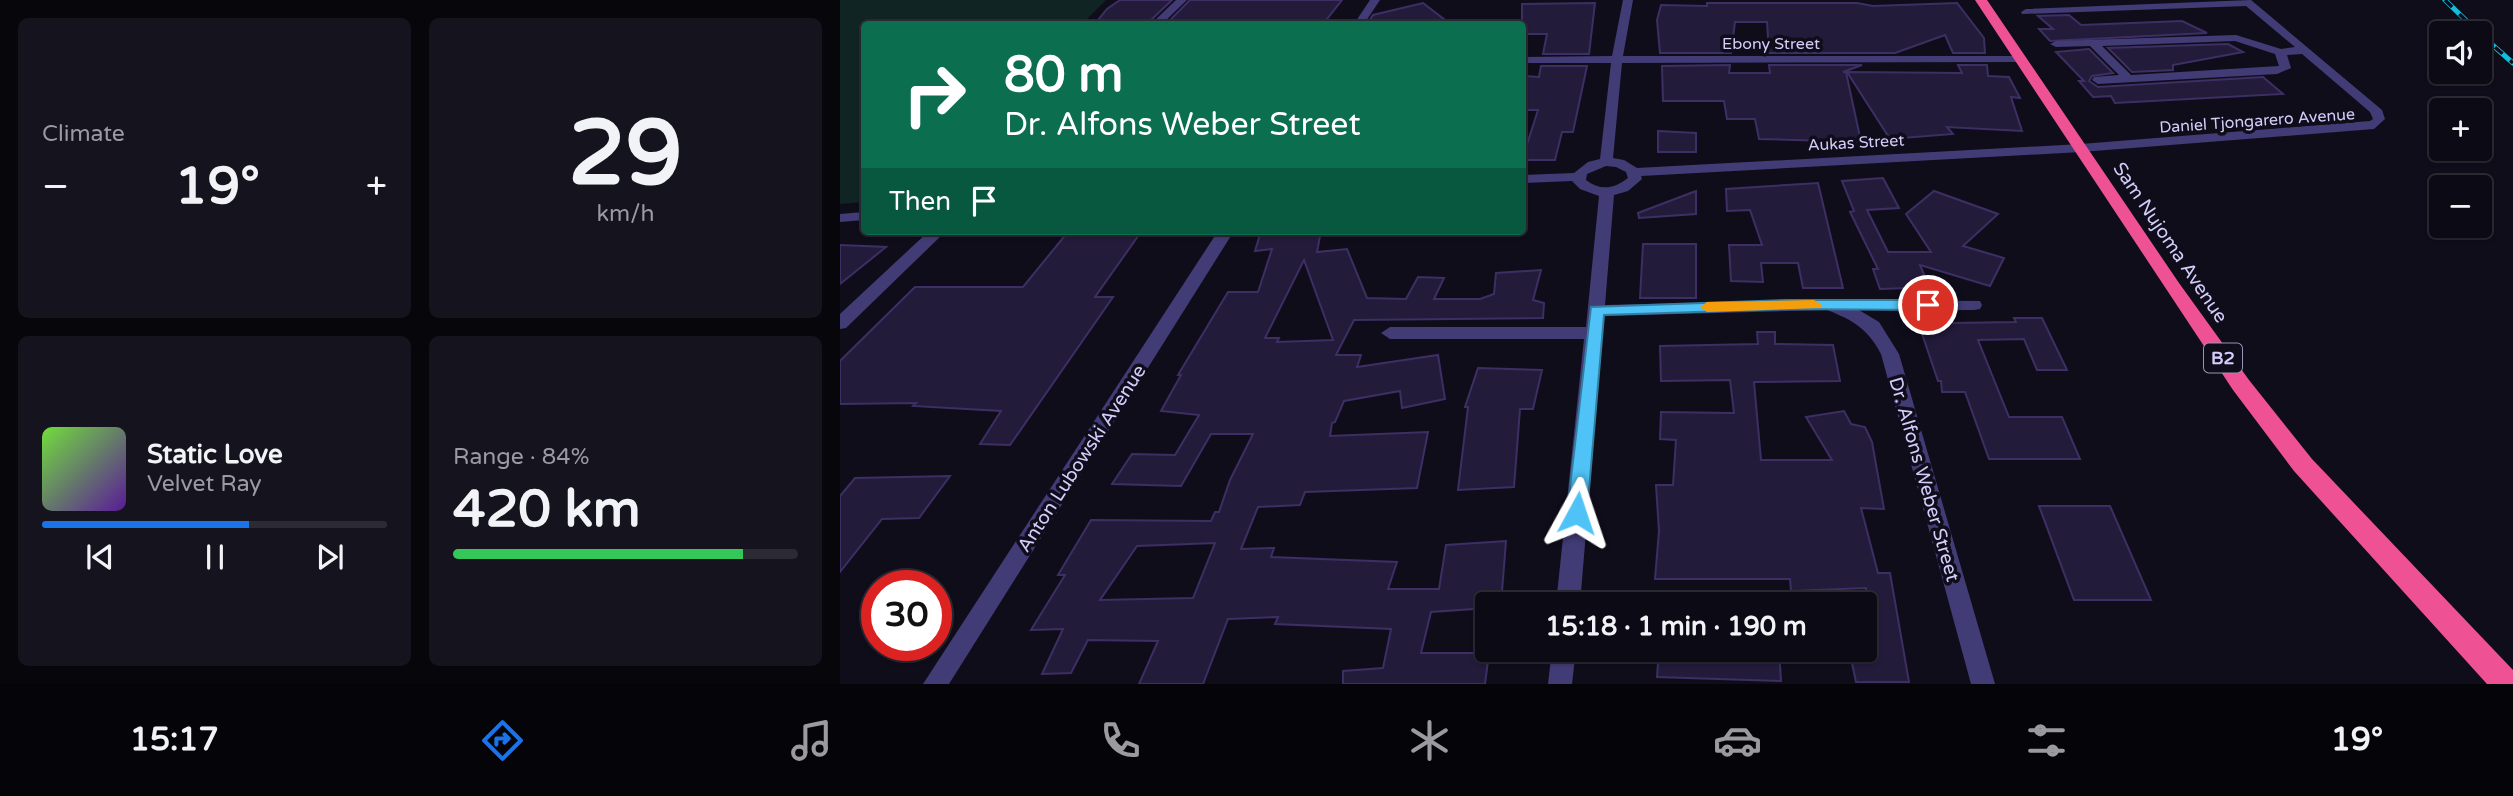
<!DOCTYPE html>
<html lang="en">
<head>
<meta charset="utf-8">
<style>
	:root { --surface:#0c0a14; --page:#15131d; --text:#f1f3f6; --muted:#9a9aa0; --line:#2c2b34; --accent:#1a73e8 }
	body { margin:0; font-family:"Varela Round",sans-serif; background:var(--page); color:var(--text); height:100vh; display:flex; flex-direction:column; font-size:26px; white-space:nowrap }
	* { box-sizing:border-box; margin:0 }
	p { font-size:23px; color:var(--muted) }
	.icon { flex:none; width:38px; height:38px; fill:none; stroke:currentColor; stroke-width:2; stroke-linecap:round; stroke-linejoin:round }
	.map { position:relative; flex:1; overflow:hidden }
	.panel { display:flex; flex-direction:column; gap:18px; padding:18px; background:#07060b; width:840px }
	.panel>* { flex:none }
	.hud { position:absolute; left:21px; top:21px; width:665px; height:214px; border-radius:7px; box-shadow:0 2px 5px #0004,0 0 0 2px var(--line); background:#0b6e4f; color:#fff; overflow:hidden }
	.buttons { position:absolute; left:1589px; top:21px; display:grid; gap:14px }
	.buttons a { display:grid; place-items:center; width:63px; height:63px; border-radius:7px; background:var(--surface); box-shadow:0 2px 5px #0004,0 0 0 2px var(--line); font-size:35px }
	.speed { position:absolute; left:21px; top:570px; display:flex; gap:14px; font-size:35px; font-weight:700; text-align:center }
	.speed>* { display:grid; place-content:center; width:91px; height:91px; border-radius:50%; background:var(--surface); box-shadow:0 2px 5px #0004,0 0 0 2px var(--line); line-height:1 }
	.speed .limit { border:10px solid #d22; background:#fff; color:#111 }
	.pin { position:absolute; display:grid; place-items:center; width:60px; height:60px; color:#fff; margin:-30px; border:4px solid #fff; border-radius:50%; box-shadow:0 2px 7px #0007 }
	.me { position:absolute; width:77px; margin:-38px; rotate:5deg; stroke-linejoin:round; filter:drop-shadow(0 0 5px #0008) }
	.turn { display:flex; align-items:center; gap:24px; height:147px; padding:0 28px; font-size:32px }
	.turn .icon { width:91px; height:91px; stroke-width:2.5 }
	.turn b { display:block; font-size:49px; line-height:60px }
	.then { display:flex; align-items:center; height:66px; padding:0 28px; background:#0003; gap:14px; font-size:26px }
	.big { font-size:52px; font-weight:800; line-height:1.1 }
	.panel .widget { flex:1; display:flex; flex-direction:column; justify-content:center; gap:10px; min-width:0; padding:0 24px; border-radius:10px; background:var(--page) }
	.panel .dial { align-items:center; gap:0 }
	.dial b { font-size:91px; line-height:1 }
	.song { display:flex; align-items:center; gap:21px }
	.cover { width:84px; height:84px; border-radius:10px; background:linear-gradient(135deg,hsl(100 70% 55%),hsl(270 70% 35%)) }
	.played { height:7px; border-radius:4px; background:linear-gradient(90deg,var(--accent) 60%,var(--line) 60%) }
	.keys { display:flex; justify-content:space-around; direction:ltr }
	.heat { display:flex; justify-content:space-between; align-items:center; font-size:38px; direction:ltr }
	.charge { height:10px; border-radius:5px; background:linear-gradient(90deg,#34c759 84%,var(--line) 0) }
	.panel .tiles { flex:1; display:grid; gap:18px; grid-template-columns:repeat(2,1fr) }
	.trip { position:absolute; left:635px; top:592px; width:402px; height:70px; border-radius:7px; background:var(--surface); box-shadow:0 2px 5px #0004,0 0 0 2px var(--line); font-weight:800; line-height:70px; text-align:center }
	.dock { display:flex; height:112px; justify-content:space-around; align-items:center; background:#050408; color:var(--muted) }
	.dock .icon { width:49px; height:49px }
	.dock .on { color:var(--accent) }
	.dock b { font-size:32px; color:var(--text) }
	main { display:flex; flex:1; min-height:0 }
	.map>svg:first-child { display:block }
	.green { fill:#102424 }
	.building { fill:#231b3a; stroke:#3d2f64; stroke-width:2; fill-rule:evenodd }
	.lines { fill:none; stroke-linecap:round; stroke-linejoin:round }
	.minor { fill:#423c76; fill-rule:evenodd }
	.highway { fill:#ef5294; fill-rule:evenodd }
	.rail-casing { stroke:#15bddd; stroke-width:5 }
	.rail { stroke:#100d1b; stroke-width:3.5; stroke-dasharray:10; stroke-linecap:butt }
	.route { fill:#4fc3f7; stroke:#337fa1; stroke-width:2 }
	.slow { fill:#f59e0b }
	.labels { text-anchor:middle; stroke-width:7; stroke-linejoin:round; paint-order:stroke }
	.far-street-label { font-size:16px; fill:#d4ccfa; stroke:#100d1b }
	.shield { fill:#100d1b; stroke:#9993b7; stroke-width:2 }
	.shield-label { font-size:18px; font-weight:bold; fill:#d4ccfa }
	.street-label { font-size:19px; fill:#d4ccfa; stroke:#100d1b }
</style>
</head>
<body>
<main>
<section class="panel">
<div class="tiles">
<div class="widget"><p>Climate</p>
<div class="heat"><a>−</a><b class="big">19°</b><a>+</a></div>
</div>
<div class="widget dial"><b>29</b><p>km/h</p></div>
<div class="widget">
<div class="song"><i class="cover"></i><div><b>Static Love</b><p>Velvet Ray</p></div></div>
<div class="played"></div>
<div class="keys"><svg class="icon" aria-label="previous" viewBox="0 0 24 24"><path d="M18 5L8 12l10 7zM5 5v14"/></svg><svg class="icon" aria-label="pause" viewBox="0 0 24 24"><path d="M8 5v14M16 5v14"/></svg><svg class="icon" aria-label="next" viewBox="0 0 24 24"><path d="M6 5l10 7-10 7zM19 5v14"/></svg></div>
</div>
<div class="widget"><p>Range · 84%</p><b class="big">420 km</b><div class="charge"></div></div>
</div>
</section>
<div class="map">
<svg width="1673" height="684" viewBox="0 0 1673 684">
	<rect width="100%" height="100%" fill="#100d1b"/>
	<polygon class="green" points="0,0 266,0 242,24 24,24 24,202 0,204"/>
	<g class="building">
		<polygon points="280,0 332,0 310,21 255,24 267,9"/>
		<polygon points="350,0 502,0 483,24 344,24 347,20 329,21"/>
		<polygon points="583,3 609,23 528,23 533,15"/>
		<polygon points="755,3 749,54 703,54 707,34 682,34 682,4"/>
		<polygon points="867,3 1017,3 1033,6 1117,3 1144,38 1145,53 1113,53 1105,35 1055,53 929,53 927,22 895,22 891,53 820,53 817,20 821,5 867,6"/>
		<polygon points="1229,15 1241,25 1342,21 1367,33 1210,41 1199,29 1213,29 1198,16"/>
		<polygon points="1388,44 1403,52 1333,65 1333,70 1292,72 1268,48"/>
		<polygon points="1249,49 1273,73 1252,76 1249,81 1258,87 1423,77 1443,94 1275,103 1271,96 1253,97 1239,81 1244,81 1216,52"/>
		<polygon points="890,65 889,73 930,73 929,65 1022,65 1003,72 1006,72 1021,142 919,139 915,119 887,119 884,101 823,101 822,66"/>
		<polygon points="1118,65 1147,65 1148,76 1169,77 1180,98 1171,97 1182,131 1107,127 1113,134 1050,139 1007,72 1122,73"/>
		<polygon points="701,66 747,66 733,132 722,132 715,160 682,160 698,110 682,110 682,76 699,77"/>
		<polygon points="818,131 856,133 856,152 818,152"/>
		<polygon points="1043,178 1059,208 1027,210 1048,252 1091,252 1066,214 1094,191 1158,214 1123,246 1164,258 1150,286 1080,265 1094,298 1070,298 1067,288 1040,289 1033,269 1038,269 1010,212 1014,211 1002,181"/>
		<polygon points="978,183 1003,288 963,288 958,263 921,263 923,282 891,281 889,245 922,245 910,210 887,211 886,189"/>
		<polygon points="856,191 856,214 799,218 798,213"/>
		<path d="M421 231H481L477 252 507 249 527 298 566 299 578 277 604 278 594 299H640L654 294 656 273 701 270 693 300 704 303 703 318 514 320 496 355H521L517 367 598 355 605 399 562 408 560 391 504 401 495 422 492 423 490 436 588 432 577 488 465 492 460 505 418 507 401 549 434 548 431 557 557 562 548 589H599L606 545 666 541 661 604H648V608L591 612 581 653H649L645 684H503V671L543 668 551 629 435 624 438 617 388 619 363 684H299L318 641 248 640 231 673 202 674 223 629 191 630 225 575H218L251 520 371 521 375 512H379L390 480 413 434H371L341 486 272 484 292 454 335 455 359 415 321 411 341 375H338L388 292H418L432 249 415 251ZM464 260 493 340 437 342 439 338H425ZM375 543 353 598 260 600 297 546Z"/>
		<polygon points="301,232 255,297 273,297 170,445 140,444 161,411 73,406 76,403 0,404 0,361 75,287 183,287 227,233"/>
		<polygon points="803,244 856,244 856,298 800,298"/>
		<polygon points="0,245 46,247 0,284"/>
		<polygon points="1075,313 1100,313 1102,318 1109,317 1111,323 1176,322 1174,318 1202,318 1227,370 1197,370 1184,339 1138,340 1169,417 1222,417 1240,459 1149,459 1125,392 1102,392 1101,381 1098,381"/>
		<polygon points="917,332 935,332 935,344 993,345 1000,381 914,382 921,460 992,460 966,417 1004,411 1011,424 1025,427 1032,442 1044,509 1021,508 1038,573 1050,573 1069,682 1016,682 1009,649 1026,649 1026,588 951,591 950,579 815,579 819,531 816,485 833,485 836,440 820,439 821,412 894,413 890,380 821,381 820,346 918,344"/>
		<polygon points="638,368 702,370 693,409 680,409 674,487 618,490 628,407 625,407"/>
		<polygon points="110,476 79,518 42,519 0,572 0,496 15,478"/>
		<polygon points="1199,506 1270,506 1311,600 1234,600"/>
		<polygon points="819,649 939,649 941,681 817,677"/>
	</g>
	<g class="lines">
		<g class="minor">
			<polygon points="336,0 347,0 322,24 311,24"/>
			<polygon points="530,0 540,0 524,24 514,24"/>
			<path d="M783 0H793L783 56H1179L1185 59 1179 62 782 63 773 158 784 160 797 168 1241 144 1530 121 1533 119 1530 112 1462 54 1447 55 1451 68 1437 74 1258 84 1252 80 1254 77 1279 75 1250 46 1216 47 1210 44 1216 41 1396 35 1441 49 1455 47 1406 6 1182 14 1181 12 1186 9 1411 0 1542 110 1545 119 1534 129 1241 152 801 176 802 179 788 191 774 195 765 305 989 300 1140 301 1142 305 1140 309 1134 310H1019L1039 322 1059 354 1155 684H1131L1041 354C1028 329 1013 320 987 310L764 316 740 604H716L744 339H550L541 333 550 327H746L759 196 740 189 732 181 682 183V175L734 173 748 162 760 159 771 63H682V57L772 56ZM1395 41 1435 54 1439 66 1291 75 1262 46ZM766 166 776 167 786 172 788 178C774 189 760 191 746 180L747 174Z"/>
			<polygon points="24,212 24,220 0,222 0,214"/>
			<polygon points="89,231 106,231 6,328 0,329 0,314"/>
			<polygon points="378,231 394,231 109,684 83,684"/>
			<polygon points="712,649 736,649 732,684 708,684"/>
		</g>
		<polygon class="highway" points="1135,0 1147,0 1339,283 1409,380 1472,459 1673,670 1673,684 1647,684 1454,471 1393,390"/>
		<defs>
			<g id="rail">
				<polyline points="1605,0 1639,33"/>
				<polyline points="1640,34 1673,63"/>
			</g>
		</defs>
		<use href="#rail" class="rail-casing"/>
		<use href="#rail" class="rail"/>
	</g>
	<polygon class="route" points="948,300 1088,300 1096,305 1088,310 948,309 764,315 747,513 744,519 730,519 727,513 751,307"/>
	<polygon class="slow" points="974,300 982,305 980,308 867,312 860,307 867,302"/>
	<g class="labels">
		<g class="far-street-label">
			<text x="931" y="49">Ebony Street</text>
			<text transform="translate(1417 120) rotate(-4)" y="6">Daniel Tjongarero Avenue</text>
			<text transform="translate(1016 142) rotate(-3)" y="6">Aukas Street</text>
		</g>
		<rect class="shield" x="1364" y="343.5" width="38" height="29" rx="5"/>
		<g class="shield-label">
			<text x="1383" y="364">B2</text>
		</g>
		<g class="street-label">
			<text transform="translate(1331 242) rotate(56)" y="7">Sam Nujoma Avenue</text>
			<text transform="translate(241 458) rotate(-57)" y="7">Anton Lubowski Avenue</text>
			<text transform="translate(1085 479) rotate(74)" y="7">Dr. Alfons Weber Street</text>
		</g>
	</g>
</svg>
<div class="buttons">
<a><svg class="icon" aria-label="sound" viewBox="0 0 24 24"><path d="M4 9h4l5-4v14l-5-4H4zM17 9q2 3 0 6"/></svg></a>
<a>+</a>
<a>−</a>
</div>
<div class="speed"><div class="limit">30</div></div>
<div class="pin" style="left:1088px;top:305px;background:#d93025"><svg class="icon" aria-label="arrive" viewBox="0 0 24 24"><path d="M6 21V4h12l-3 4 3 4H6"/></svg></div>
<svg class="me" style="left:737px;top:513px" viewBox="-20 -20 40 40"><path d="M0-17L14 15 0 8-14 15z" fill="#4fc3f7" stroke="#fff" stroke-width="4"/></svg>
<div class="trip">15:18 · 1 min · 190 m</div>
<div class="hud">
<div class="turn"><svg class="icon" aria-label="right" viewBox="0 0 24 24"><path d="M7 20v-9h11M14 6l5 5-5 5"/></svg><div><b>80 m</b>Dr. Alfons Weber Street</div></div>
<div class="then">Then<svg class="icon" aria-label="arrive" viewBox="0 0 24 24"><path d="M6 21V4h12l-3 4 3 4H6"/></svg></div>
</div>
</div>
</main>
<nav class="dock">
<b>15:17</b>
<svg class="icon on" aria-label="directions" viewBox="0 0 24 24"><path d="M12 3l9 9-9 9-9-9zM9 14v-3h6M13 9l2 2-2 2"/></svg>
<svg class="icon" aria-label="music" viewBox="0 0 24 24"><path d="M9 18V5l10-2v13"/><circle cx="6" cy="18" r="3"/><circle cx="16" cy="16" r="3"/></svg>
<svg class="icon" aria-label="phone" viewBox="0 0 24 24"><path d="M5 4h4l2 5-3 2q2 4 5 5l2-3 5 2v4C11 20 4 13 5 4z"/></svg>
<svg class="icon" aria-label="climate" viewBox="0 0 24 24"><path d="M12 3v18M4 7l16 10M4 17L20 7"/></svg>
<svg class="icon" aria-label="car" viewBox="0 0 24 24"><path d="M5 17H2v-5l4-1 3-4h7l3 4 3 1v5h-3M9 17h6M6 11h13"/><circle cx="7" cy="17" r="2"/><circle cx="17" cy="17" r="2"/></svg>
<svg class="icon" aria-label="filters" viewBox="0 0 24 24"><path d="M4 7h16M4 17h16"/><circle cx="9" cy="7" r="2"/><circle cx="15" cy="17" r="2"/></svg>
<b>19°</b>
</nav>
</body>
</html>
